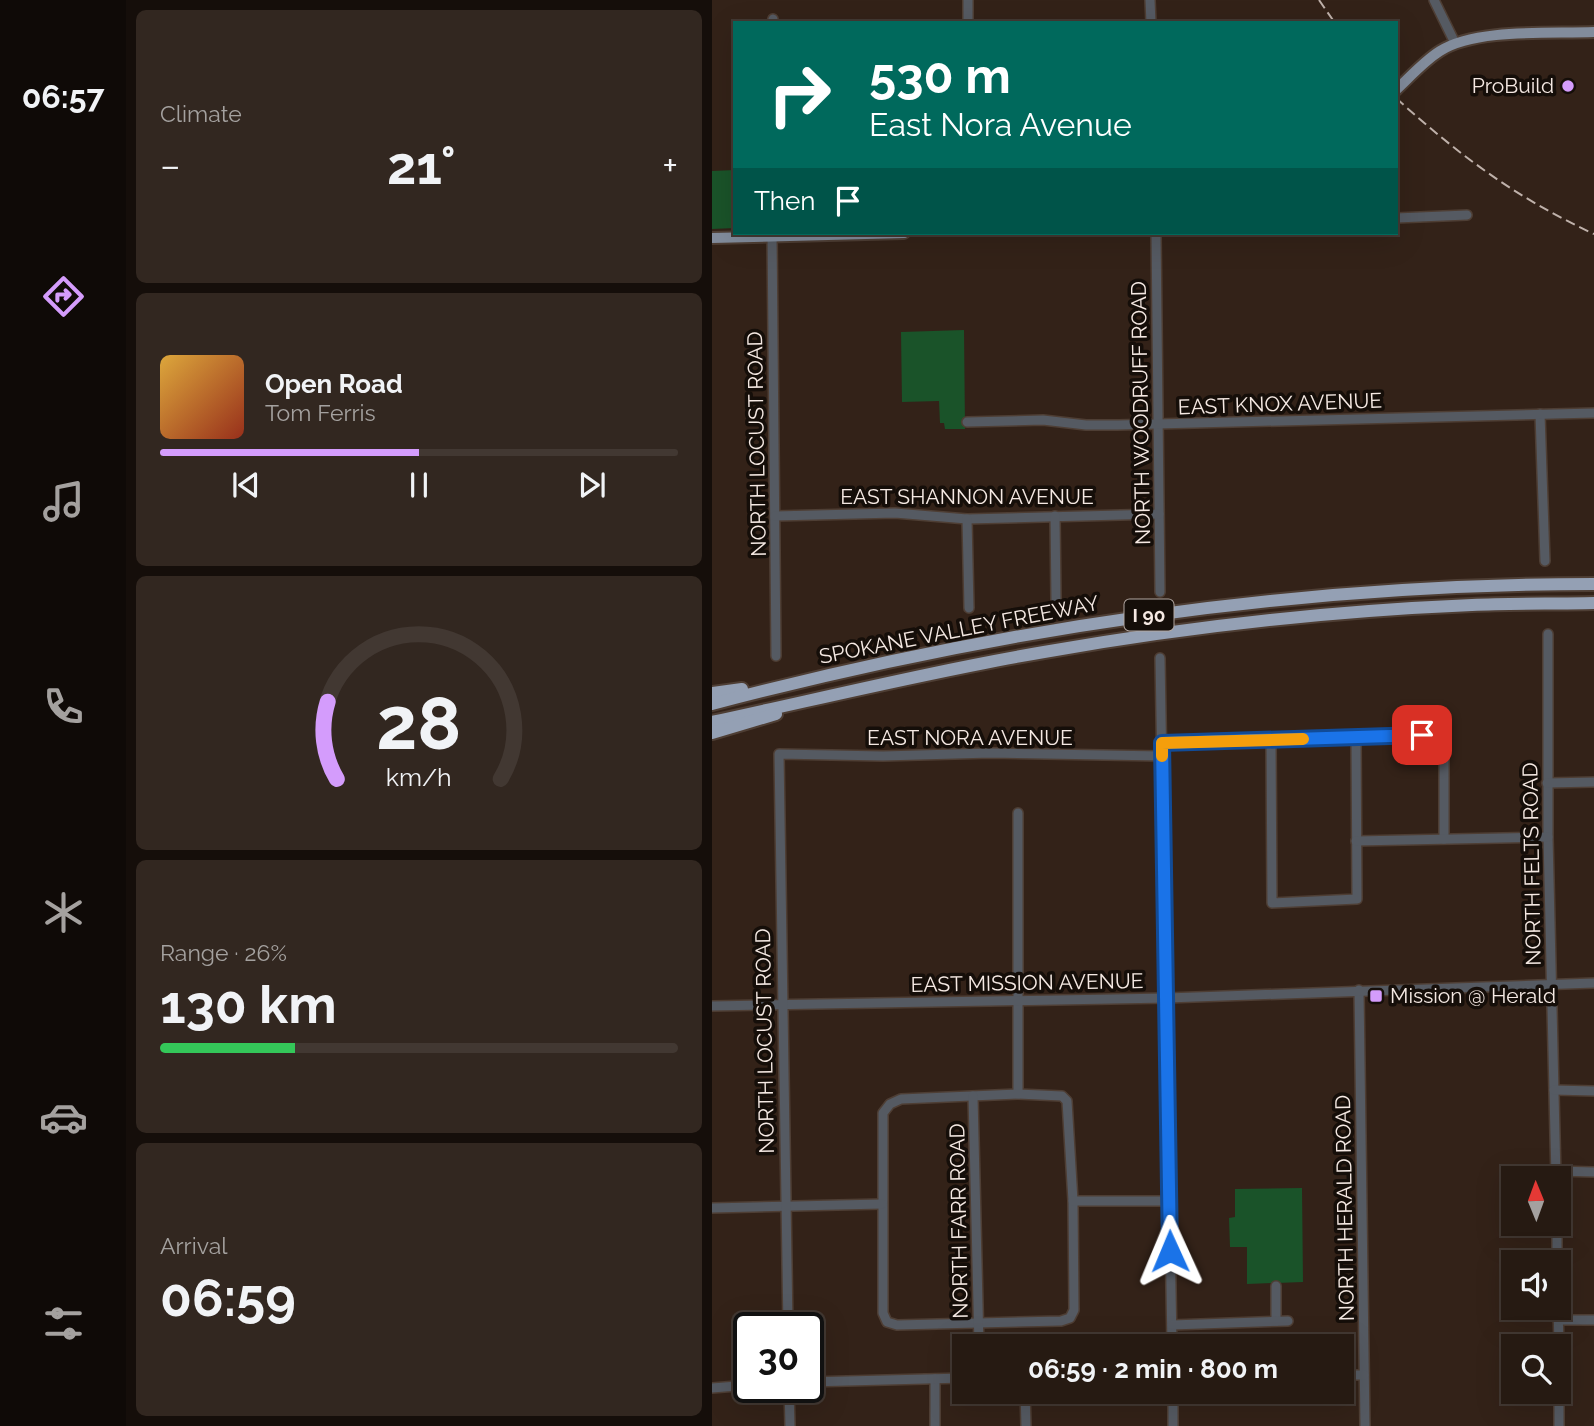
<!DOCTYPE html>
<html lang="en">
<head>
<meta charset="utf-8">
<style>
	:root { --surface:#261a12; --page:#322720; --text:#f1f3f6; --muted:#a4a19f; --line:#423832; --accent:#d49cfc }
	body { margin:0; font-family:Raleway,sans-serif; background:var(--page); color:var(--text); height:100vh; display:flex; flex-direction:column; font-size:26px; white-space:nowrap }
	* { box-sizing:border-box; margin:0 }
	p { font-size:23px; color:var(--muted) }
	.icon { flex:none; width:38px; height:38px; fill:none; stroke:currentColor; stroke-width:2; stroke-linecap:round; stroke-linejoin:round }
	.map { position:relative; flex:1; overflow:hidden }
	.sheet { display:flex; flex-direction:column; gap:10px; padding:10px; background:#150e0a; width:586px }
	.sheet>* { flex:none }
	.banner { position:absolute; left:21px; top:21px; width:665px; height:214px; border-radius:0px; box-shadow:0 7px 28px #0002,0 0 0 2px var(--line); background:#00695c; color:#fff; overflow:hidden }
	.needle { width:46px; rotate:359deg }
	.buttons { position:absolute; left:789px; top:1166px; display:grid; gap:14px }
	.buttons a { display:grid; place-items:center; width:70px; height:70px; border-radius:0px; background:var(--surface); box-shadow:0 7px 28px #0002,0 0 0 2px var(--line); font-size:35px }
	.speed { position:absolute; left:21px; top:1312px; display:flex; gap:14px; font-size:35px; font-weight:700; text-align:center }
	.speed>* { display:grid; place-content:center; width:91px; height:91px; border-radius:50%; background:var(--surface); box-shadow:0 7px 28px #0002,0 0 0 2px var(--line); line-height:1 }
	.speed .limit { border:4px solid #111; border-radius:10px; background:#fff; color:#111 }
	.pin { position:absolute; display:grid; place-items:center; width:60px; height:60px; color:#fff; margin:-30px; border-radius:14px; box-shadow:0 4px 10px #0006 }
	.me { position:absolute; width:77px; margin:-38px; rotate:359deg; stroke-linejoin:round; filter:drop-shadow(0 0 5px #0008) }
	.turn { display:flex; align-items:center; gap:24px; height:147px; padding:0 21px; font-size:32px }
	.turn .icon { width:91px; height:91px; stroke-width:2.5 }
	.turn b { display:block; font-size:49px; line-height:60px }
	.then { display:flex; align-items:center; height:66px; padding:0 21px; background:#0003; gap:14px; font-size:26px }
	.big { font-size:52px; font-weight:700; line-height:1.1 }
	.sheet .card { flex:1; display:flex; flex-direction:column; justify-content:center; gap:10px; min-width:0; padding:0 24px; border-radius:10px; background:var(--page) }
	.sheet .dial { align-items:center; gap:0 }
	.dial svg { height:182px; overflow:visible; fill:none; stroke:var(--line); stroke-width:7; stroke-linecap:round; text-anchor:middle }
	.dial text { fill:var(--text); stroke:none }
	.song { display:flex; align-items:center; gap:21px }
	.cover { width:84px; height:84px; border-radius:10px; background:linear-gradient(135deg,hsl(40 70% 55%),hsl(10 70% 35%)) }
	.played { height:7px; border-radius:4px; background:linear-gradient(90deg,var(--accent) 50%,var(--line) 50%) }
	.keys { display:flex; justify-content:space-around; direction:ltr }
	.heat { display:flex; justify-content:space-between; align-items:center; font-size:38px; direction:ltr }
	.charge { height:10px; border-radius:5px; background:linear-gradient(90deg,#34c759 26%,var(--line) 0) }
	.trip { position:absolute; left:240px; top:1334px; width:402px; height:70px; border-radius:0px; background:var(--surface); box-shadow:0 7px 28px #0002,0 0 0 2px var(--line); font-weight:700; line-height:70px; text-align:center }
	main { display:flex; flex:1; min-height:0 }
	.tab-bar { display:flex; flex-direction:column; width:126px; justify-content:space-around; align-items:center; background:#0f0a07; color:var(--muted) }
	.tab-bar .icon { width:49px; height:49px }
	.tab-bar .selected { color:var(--accent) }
	.tab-bar b { font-size:32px; color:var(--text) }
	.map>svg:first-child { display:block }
	.green { fill:#1a5329 }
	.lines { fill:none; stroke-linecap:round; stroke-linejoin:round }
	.minor-casing { stroke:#4e3e34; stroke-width:12 }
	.major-casing { stroke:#4e3e34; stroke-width:14 }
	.highway-casing { stroke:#4e3e34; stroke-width:16 }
	.minor { stroke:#555a62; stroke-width:9 }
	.major { stroke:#828c9c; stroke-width:10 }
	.highway { stroke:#94a0b4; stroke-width:12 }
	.rail { stroke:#bfb1aa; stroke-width:2; stroke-dasharray:10 5; stroke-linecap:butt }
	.route-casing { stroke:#114b97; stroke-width:18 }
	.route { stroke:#1a73e8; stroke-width:12 }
	.slow { stroke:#f59e0b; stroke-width:12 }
	.poi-dot { fill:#d49cfc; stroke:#150e09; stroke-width:2.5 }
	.labels { text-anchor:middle; stroke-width:7; stroke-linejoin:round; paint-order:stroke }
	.shield { fill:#150e09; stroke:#b2a7a2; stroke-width:2 }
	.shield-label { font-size:19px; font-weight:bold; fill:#f5e9e3 }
	.poi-label { font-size:21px; fill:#f5e9e3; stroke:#150e09; text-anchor:end }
	.street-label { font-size:21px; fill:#f5e9e3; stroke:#150e09 }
</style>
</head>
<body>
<main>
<nav class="tab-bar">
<b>06:57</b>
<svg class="icon selected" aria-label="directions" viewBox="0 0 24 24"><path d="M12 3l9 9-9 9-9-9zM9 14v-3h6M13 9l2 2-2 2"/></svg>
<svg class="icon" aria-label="music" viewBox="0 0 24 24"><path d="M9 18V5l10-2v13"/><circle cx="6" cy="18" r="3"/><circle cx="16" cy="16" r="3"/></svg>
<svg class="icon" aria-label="phone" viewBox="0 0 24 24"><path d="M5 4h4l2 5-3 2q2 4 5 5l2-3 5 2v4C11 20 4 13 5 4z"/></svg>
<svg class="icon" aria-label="climate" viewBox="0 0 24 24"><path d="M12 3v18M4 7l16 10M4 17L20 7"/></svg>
<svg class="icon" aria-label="car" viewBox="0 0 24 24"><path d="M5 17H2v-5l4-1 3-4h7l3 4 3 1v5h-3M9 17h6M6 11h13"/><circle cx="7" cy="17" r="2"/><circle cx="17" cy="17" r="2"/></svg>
<svg class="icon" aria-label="filters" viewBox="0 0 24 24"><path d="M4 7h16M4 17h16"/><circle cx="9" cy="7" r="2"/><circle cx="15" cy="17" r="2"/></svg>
</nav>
<section class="sheet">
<div class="card"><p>Climate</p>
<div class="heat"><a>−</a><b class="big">21°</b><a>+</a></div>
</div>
<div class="card">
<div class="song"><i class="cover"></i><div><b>Open Road</b><p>Tom Ferris</p></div></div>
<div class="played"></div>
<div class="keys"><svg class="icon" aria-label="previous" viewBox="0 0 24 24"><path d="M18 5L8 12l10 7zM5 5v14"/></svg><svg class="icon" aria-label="pause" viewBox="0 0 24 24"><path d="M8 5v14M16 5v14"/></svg><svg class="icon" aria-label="next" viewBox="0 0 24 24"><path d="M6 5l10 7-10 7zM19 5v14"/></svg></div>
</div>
<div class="card dial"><svg viewBox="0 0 100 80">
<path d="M14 69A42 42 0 1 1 86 69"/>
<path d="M14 69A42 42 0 0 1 10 35" stroke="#d49cfc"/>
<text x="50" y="56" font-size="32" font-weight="700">28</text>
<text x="50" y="72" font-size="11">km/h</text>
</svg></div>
<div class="card"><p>Range · 26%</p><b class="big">130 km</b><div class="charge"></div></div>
<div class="card"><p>Arrival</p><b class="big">06:59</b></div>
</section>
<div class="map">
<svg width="882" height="1426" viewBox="0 0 882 1426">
	<rect width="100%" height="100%" fill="#332218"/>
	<g class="green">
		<polygon points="23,170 23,228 0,229 0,171"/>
		<polygon points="252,330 253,429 233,429 232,423 228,423 227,401 190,402 189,332"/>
		<polygon points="590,1188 591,1282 535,1284 535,1247 518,1247 517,1218 523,1217 523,1189"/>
	</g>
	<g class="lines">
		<defs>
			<g id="minor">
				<polyline points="256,0 256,23"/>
				<polyline points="438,0 439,23"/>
				<polyline points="722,0 743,43"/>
				<polyline points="60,23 61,19"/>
				<polyline points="684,218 755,215"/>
				<polyline points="60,233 64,656"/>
				<polyline points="444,233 448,592"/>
				<polyline points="828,414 833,561"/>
				<polyline points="255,422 331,420 374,425 406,425 882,413"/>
				<polyline points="63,516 183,513 255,519 447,514"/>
				<polyline points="343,516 344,600"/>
				<polyline points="255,519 257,608"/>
				<polyline points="836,634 836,837 844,1178"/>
				<polyline points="448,658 460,1346"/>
				<polyline points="559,741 560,903 645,899 644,737"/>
				<polyline points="450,743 732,734 732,839"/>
				<polyline points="835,783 882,782"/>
				<polyline points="306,813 306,1094"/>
				<polyline points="644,841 836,837"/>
				<polyline points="647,990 653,1426"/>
				<polyline points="0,1006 455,998 882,983"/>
				<polyline points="842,1090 882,1091"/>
				<polygon points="306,1094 350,1096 355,1101 361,1201 362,1310 358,1318 349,1321 185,1325 175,1322 171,1313 171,1113 178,1104 189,1099"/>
				<polyline points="261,1096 267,1346"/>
				<polyline points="844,1171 882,1172"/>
				<polyline points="361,1201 457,1201"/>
				<polyline points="0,1208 170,1204"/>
				<polyline points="845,1223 845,1262"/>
				<polyline points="564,1286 564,1321"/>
				<polyline points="846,1307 847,1346"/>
				<polyline points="846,1320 882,1320"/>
				<polyline points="460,1325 576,1321"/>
				<polyline points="76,1328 67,754 171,756 279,753 450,756"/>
				<polyline points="630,1375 652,1375"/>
				<polyline points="223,1379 223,1426"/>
				<polyline points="96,1382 252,1378"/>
				<polyline points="0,1388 37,1385"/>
				<polyline points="77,1388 78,1426"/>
				<polyline points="313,1391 314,1426"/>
				<polyline points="461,1391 461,1426"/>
				<polyline points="847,1391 847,1426"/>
			</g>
			<g id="major">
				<path d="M684 90C698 77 712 61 728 51 764 28 839 34 882 32"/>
				<polyline points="0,238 192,233"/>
			</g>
			<g id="highway">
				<polyline points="0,693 30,689"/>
				<path d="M0 704C289 628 583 584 882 584"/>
				<path d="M0 722C111 698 221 671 332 652 473 627 617 611 760 605 800 603 841 604 882 603"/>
				<polyline points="0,733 64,714"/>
			</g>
		</defs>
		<use href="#minor" class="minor-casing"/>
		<use href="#major" class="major-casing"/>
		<use href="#highway" class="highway-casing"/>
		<use href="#minor" class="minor"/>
		<use href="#major" class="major"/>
		<use href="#highway" class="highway"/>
		<g class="rail">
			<polyline points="607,0 623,23"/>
			<path d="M684 98C748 156 803 197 882 234"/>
		</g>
	</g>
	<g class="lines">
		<defs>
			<polyline id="route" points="458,1251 450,743 710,735"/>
		</defs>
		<use href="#route" class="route-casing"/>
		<use href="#route" class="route"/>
		<polyline class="slow" points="450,756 450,743 591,739"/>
	</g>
	<g class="poi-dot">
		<circle cx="856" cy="86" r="7"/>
		<rect x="657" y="989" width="14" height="14" rx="3.5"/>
	</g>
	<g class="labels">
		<rect class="shield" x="412.5" y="599.5" width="49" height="31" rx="5"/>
		<g class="shield-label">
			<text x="437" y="622">I 90</text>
		</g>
		<g class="poi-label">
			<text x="842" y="93">ProBuild</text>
			<text x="678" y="1003" text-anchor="start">Mission @ Herald</text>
		</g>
		<g class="street-label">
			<text transform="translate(568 404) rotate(-2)" y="7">EAST KNOX AVENUE</text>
			<text transform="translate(429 413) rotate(-91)" y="7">NORTH WOODRUFF ROAD</text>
			<text transform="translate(45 444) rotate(-91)" y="7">NORTH LOCUST ROAD</text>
			<text x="255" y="504">EAST SHANNON AVENUE</text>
			<text transform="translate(247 630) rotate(-11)" y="7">SPOKANE VALLEY FREEWAY</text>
			<text x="258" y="745">EAST NORA AVENUE</text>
			<text transform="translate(820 864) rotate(-91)" y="7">NORTH FELTS ROAD</text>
			<text transform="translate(315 983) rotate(-1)" y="7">EAST MISSION AVENUE</text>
			<text transform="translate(53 1041) rotate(-91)" y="7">NORTH LOCUST ROAD</text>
			<text transform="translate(633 1208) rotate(-91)" y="7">NORTH HERALD ROAD</text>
			<text transform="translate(247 1221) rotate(-91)" y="7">NORTH FARR ROAD</text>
		</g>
	</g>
</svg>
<div class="buttons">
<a><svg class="needle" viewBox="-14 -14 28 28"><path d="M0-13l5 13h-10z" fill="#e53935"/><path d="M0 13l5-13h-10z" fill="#a4a19f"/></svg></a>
<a><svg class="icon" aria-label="sound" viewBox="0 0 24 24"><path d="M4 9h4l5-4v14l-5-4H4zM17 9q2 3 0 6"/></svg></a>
<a><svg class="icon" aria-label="search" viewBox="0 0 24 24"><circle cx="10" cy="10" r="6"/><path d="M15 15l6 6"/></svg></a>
</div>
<div class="speed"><div class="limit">30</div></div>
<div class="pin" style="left:710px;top:735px;background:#d93025"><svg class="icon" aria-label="arrive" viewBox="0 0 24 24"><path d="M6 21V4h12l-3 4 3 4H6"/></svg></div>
<svg class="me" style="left:458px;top:1251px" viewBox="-20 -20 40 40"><path d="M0-17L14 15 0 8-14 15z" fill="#1a73e8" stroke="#fff" stroke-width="4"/></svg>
<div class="trip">06:59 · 2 min · 800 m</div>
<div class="banner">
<div class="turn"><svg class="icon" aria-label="right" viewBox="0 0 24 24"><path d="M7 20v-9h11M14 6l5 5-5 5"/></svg><div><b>530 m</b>East Nora Avenue</div></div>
<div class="then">Then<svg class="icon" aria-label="arrive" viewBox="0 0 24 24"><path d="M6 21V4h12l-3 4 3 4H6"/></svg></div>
</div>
</div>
</main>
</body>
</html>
